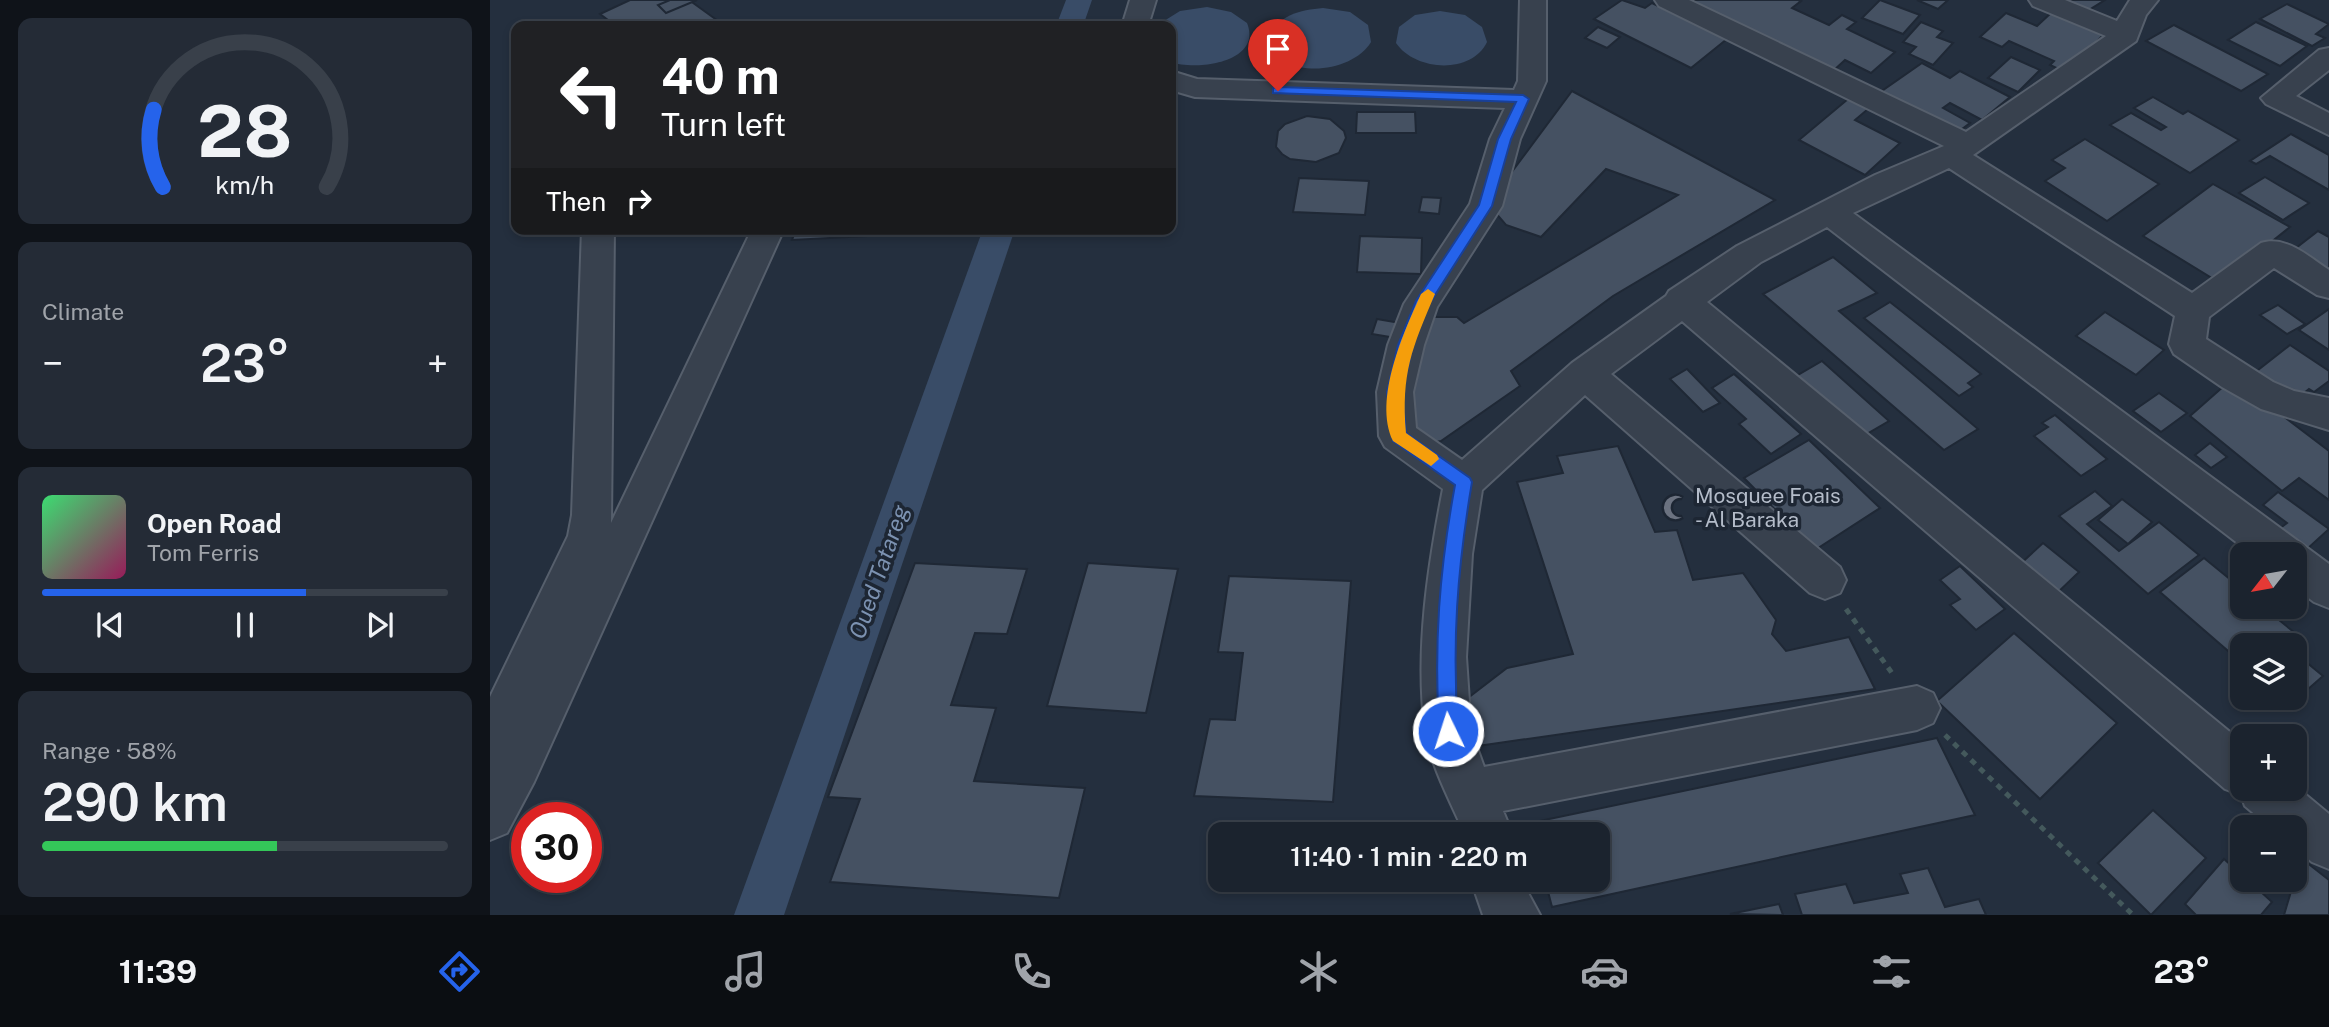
<!DOCTYPE html>
<html lang="en">
<head>
<meta charset="utf-8">
<style>
	:root { --surface:#1b232e; --page:#242b36; --text:#f1f3f6; --muted:#a0a4aa; --line:#39404a; --accent:#2563eb }
	body { margin:0; font-family:"Public Sans",sans-serif; background:var(--page); color:var(--text); height:100vh; display:flex; flex-direction:column; font-size:26px; white-space:nowrap }
	* { box-sizing:border-box; margin:0 }
	p { font-size:23px; color:var(--muted) }
	.icon { flex:none; width:38px; height:38px; fill:none; stroke:currentColor; stroke-width:2; stroke-linecap:round; stroke-linejoin:round }
	.map { position:relative; flex:1; overflow:hidden }
	.sheet { display:flex; flex-direction:column; gap:18px; padding:18px; background:#0f1319; width:490px }
	.sheet>* { flex:none }
	.top-card { position:absolute; left:21px; top:21px; width:665px; height:214px; border-radius:14px; box-shadow:0 4px 10px #0003,0 0 0 2px var(--line); background:#202124; color:#fff; overflow:hidden }
	.needle { width:46px; rotate:239deg }
	.buttons { position:absolute; left:1740px; top:542px; display:grid; gap:14px }
	.buttons a { display:grid; place-items:center; width:77px; height:77px; border-radius:14px; background:var(--surface); box-shadow:0 4px 10px #0003,0 0 0 2px var(--line); font-size:35px }
	.speed { position:absolute; left:21px; top:802px; display:flex; gap:14px; font-size:35px; font-weight:700; text-align:center }
	.speed>* { display:grid; place-content:center; width:91px; height:91px; border-radius:50%; background:var(--surface); box-shadow:0 4px 10px #0003,0 0 0 2px var(--line); line-height:1 }
	.speed .limit { border:10px solid #d22; background:#fff; color:#111 }
	.pin { position:absolute; display:grid; place-items:center; width:60px; height:60px; color:#fff; margin:-72px -30px; border-radius:50% 50% 50% 0; rotate:-45deg; box-shadow:0 0 7px #0007 }
	.pin .icon { rotate:45deg }
	.me { position:absolute; width:77px; margin:-38px; rotate:356deg; stroke-linejoin:round; filter:drop-shadow(0 0 5px #0008) }
	.turn { display:flex; align-items:center; gap:24px; height:147px; padding:0 35px; font-size:32px }
	.turn .icon { width:91px; height:91px; stroke-width:2.5 }
	.turn b { display:block; font-size:49px; line-height:60px }
	.then { display:flex; align-items:center; height:66px; padding:0 35px; background:#0003; gap:14px; font-size:26px }
	.big { font-size:52px; font-weight:600; line-height:1.1 }
	.sheet .widget { flex:1; display:flex; flex-direction:column; justify-content:center; gap:10px; min-width:0; padding:0 24px; border-radius:14px; background:var(--page) }
	.sheet .dial { align-items:center; gap:0 }
	.dial svg { height:182px; overflow:visible; fill:none; stroke:var(--line); stroke-width:7; stroke-linecap:round; text-anchor:middle }
	.dial text { fill:var(--text); stroke:none }
	.song { display:flex; align-items:center; gap:21px }
	.cover { width:84px; height:84px; border-radius:10px; background:linear-gradient(135deg,hsl(140 70% 55%),hsl(330 70% 35%)) }
	.played { height:7px; border-radius:4px; background:linear-gradient(90deg,var(--accent) 65%,var(--line) 65%) }
	.keys { display:flex; justify-content:space-around; direction:ltr }
	.heat { display:flex; justify-content:space-between; align-items:center; font-size:38px; direction:ltr }
	.charge { height:10px; border-radius:5px; background:linear-gradient(90deg,#34c759 58%,var(--line) 0) }
	.trip { position:absolute; left:718px; top:822px; width:402px; height:70px; border-radius:14px; background:var(--surface); box-shadow:0 4px 10px #0003,0 0 0 2px var(--line); font-weight:600; line-height:70px; text-align:center }
	.dock { display:flex; height:112px; justify-content:space-around; align-items:center; background:#0b0e12; color:var(--muted) }
	.dock .icon { width:49px; height:49px }
	.dock .on { color:var(--accent) }
	.dock b { font-size:32px; color:var(--text) }
	main { display:flex; flex:1; min-height:0 }
	.map>svg:first-child { display:block }
	.water { fill:#394c67 }
	.lines { fill:none; stroke-linecap:round; stroke-linejoin:round }
	.canal { fill:#394c67; fill-rule:evenodd }
	.building { fill:#455162; stroke:#1f2835; stroke-width:2 }
	.minor-casing { stroke:#565f6c; stroke-width:4 }
	.path { stroke:#44595c; stroke-width:5; stroke-dasharray:6 6; stroke-linecap:butt }
	.minor { fill:#38414e; fill-rule:evenodd }
	.route { fill:#2563eb; stroke:#184099; stroke-width:2 }
	.slow { fill:#f59e0b }
	.labels { text-anchor:middle; stroke-width:7; stroke-linejoin:round; paint-order:stroke }
	.poi-label { font-size:21px; fill:#b4bcc9; stroke:#1d2633; text-anchor:start }
	.water-label { font-size:23px; font-style:italic; fill:#7c92b1; stroke:#1d2633 }
</style>
</head>
<body>
<main>
<section class="sheet">
<div class="widget dial"><svg viewBox="0 0 100 80">
<path d="M14 69A42 42 0 1 1 86 69"/>
<path d="M14 69A42 42 0 0 1 10 35" stroke="#2563eb"/>
<text x="50" y="56" font-size="32" font-weight="700">28</text>
<text x="50" y="72" font-size="11">km/h</text>
</svg></div>
<div class="widget"><p>Climate</p>
<div class="heat"><a>−</a><b class="big">23°</b><a>+</a></div>
</div>
<div class="widget">
<div class="song"><i class="cover"></i><div><b>Open Road</b><p>Tom Ferris</p></div></div>
<div class="played"></div>
<div class="keys"><svg class="icon" aria-label="previous" viewBox="0 0 24 24"><path d="M18 5L8 12l10 7zM5 5v14"/></svg><svg class="icon" aria-label="pause" viewBox="0 0 24 24"><path d="M8 5v14M16 5v14"/></svg><svg class="icon" aria-label="next" viewBox="0 0 24 24"><path d="M6 5l10 7-10 7zM19 5v14"/></svg></div>
</div>
<div class="widget"><p>Range · 58%</p><b class="big">290 km</b><div class="charge"></div></div>
</section>
<div class="map">
<svg width="1839" height="915" viewBox="0 0 1839 915">
	<rect width="100%" height="100%" fill="#242f3e"/>
	<g class="water">
		<path d="M717 7 741 12 757 23C773 63 705 71 681 62V26H666L690 11Z"/>
		<path d="M833 8 860 12 878 25 881 42C863 73 792 82 780 41 784 15 811 10 833 8Z"/>
		<path d="M950 11 975 15 992 27 997 42C981 75 925 71 906 43L909 27 925 15Z"/>
	</g>
	<g class="lines">
		<g class="canal">
			<polygon points="576,0 602,0 593,26 566,26"/>
			<polygon points="493,229 525,229 294,915 244,915"/>
		</g>
	</g>
	<g class="building">
		<polygon points="140,0 199,0 235,26 126,26 110,14"/>
		<polygon points="180,0 207,0 176,13 168,5"/>
		<polygon points="1132,0 1155,8 1162,3 1237,39 1201,68 1104,19"/>
		<polygon points="1197,0 1308,0 1311,1 1302,8 1339,25 1352,15 1366,22 1357,29 1405,52 1381,73 1355,60 1343,71"/>
		<polygon points="1390,0 1430,15 1413,34 1372,18"/>
		<polygon points="1427,0 1458,0 1448,9"/>
		<polygon points="1567,0 1615,0 1594,13"/>
		<polygon points="1797,4 1839,24 1826,34 1835,38 1822,46 1770,19"/>
		<polygon points="1562,12 1615,33 1577,73 1560,65 1564,61 1519,41 1512,47 1490,37 1516,13 1547,26"/>
		<polygon points="1431,22 1453,31 1447,37 1463,43 1443,65 1419,54 1426,47 1413,42"/>
		<polygon points="1766,22 1817,46 1790,66 1738,40"/>
		<polygon points="1684,25 1778,74 1751,91 1656,41"/>
		<polygon points="1108,27 1130,37 1117,48 1095,38"/>
		<polygon points="1521,57 1550,70 1528,92 1498,78"/>
		<polygon points="1432,63 1460,78 1470,71 1520,97 1492,120 1460,103 1453,108 1480,123 1464,135 1389,93"/>
		<polygon points="1082,91 1285,200 1123,296 1021,371 1030,386 951,441 941,443 918,424 931,322 944,317 967,317 974,323 1188,195 1116,169 1051,237 1016,225 998,204"/>
		<polygon points="1364,94 1384,104 1365,120 1410,143 1375,175 1309,140"/>
		<polygon points="1663,97 1693,114 1698,111 1749,140 1700,173 1620,125 1641,113 1671,130 1676,127 1644,108"/>
		<polygon points="867,112 925,112 926,133 866,133"/>
		<polygon points="817,116 840,119 854,131 856,138 849,153 826,162 800,159 792,154 786,147 788,131 795,124"/>
		<polygon points="1801,134 1839,155 1839,190 1780,156 1766,164 1760,161"/>
		<polygon points="1595,139 1669,184 1617,221 1555,181 1575,168 1562,160"/>
		<polygon points="1775,177 1819,203 1793,220 1749,193"/>
		<polygon points="809,178 879,181 875,215 803,212"/>
		<polygon points="1723,184 1800,227 1730,283 1653,236"/>
		<polygon points="932,197 951,198 949,214 929,212"/>
		<polygon points="306,229 398,229 396,235 302,240"/>
		<polygon points="1828,231 1839,237 1839,280 1797,255"/>
		<polygon points="870,236 932,238 931,274 867,272"/>
		<polygon points="1343,257 1387,293 1349,311 1488,429 1454,450 1273,294"/>
		<polygon points="1400,302 1491,374 1478,383 1483,387 1469,396 1374,318"/>
		<polygon points="1788,305 1815,324 1797,334 1770,315"/>
		<polygon points="1839,309 1839,350 1809,330"/>
		<polygon points="1615,312 1674,350 1646,375 1586,336"/>
		<polygon points="887,319 916,324 912,339 882,334"/>
		<polygon points="1800,345 1839,371 1839,381 1824,392 1819,389 1803,402 1763,374"/>
		<polygon points="1332,361 1399,421 1368,439 1296,382"/>
		<polygon points="1197,369 1230,403 1213,412 1180,379"/>
		<polygon points="1244,374 1311,434 1281,454 1249,424 1256,419 1222,388"/>
		<polygon points="1743,378 1839,451 1839,500 1809,478 1792,491 1700,416"/>
		<polygon points="1669,393 1697,413 1671,432 1643,411"/>
		<polygon points="1565,415 1617,459 1591,476 1544,436 1558,427 1552,423"/>
		<polygon points="1319,440 1390,508 1325,550 1254,478"/>
		<polygon points="1720,443 1737,457 1721,468 1705,455"/>
		<polygon points="1128,446 1165,532 1187,530 1203,580 1253,573 1286,620 1282,634 1296,651 1359,637 1385,689 974,748 974,701 1017,668 1083,654 1027,482 1073,473 1067,456"/>
		<polygon points="1605,491 1622,506 1597,524 1629,551 1669,522 1709,555 1658,594 1569,516"/>
		<polygon points="1788,492 1839,529 1816,550 1789,529 1797,523 1773,505"/>
		<polygon points="1632,499 1662,522 1638,544 1608,520"/>
		<polygon points="1553,543 1589,572 1563,597 1526,568"/>
		<polygon points="1714,558 1752,589 1752,607 1773,607 1805,633 1794,643 1797,646 1752,646 1752,663 1670,592"/>
		<polygon points="425,563 537,569 517,634 485,633 461,705 506,708 484,781 595,788 569,898 340,882 370,799 338,797"/>
		<polygon points="598,563 688,569 656,713 557,706"/>
		<polygon points="1470,566 1515,609 1486,630 1460,605 1470,599 1450,580"/>
		<polygon points="739,576 861,581 843,802 704,796 720,719 745,720 753,653 728,652"/>
		<polygon points="1524,633 1627,723 1550,799 1447,701"/>
		<polygon points="1804,652 1833,676 1800,705 1792,698 1804,698"/>
		<polygon points="1447,738 1485,815 1062,907 1055,880 1108,880 1108,835 1043,835 1040,823"/>
		<polygon points="1663,810 1716,858 1661,915 1608,863"/>
		<polygon points="1811,858 1839,880 1839,915 1794,915"/>
		<polygon points="1734,859 1752,875 1752,880 1758,880 1782,902 1771,915 1706,915 1695,904"/>
		<polygon points="1438,868 1455,907 1489,899 1496,915 1312,915 1305,894 1356,884 1364,903 1418,893 1410,874"/>
		<polygon points="1289,904 1293,915 1240,914"/>
	</g>
	<g class="lines">
		<defs>
			<g id="minor">
				<polygon points="640,0 666,0 658,26 632,26"/>
				<path d="M1030 0H1056V81L1030 139 1012 206 947 307 934 345 923 392 926 428 972 460 1082 363 1176 296 1179 291 1247 246 1385 175 1454 146 1169 6 1165 0H1199L1476 132 1616 36 1543 6 1539 0H1575L1627 21 1640 0H1668L1656 15 1646 41 1483 155 1702 293 1771 243C1796 235 1819 257 1839 270V298L1827 295 1784 268 1719 317 1716 339 1783 382 1804 391 1839 398V430L1771 409 1732 387 1684 354 1679 344 1685 316 1459 168 1363 213 1839 564V608L1824 602 1804 587V555H1763L1337 227 1271 262 1217 302 1752 742V789H1804V785L1839 814V869L1822 862 1804 847V828H1781L1755 806 1751 795 1735 789 1192 321 1121 374 1350 567 1356 580 1350 593 1335 599 1320 593 1095 395 992 490 982 554 976 657 981 731 994 767 1427 686 1443 693 1450 708 1443 723 1427 730 1013 811 1023 835H975C961 802 940 765 935 729 925 650 938 566 953 489L895 447 889 436 887 392 898 345 914 304 980 204 1000 139 1015 108 705 97 681 90V71L707 79 1024 90 1028 81Z"/>
				<polygon points="1839,48 1839,70 1806,96 1839,113 1839,135 1776,104 1771,98 1829,50"/>
				<polygon points="92,229 124,229 121,523 262,229 294,229 44,782 17,833 0,840 0,697 78,536 82,515"/>
				<polygon points="981,880 1031,880 1050,915 993,915"/>
			</g>
		</defs>
		<use href="#minor" class="minor-casing"/>
		<g class="path">
			<polyline points="1356,609 1402,673"/>
			<polyline points="1455,735 1643,915"/>
		</g>
		<use href="#minor" class="minor"/>
	</g>
	<path class="route" d="M788 87 1033 95 1039 99 1021 139 1002 206 938 306 923 345 912 392 916 433 980 478 982 482C967 571 962 642 968 731L965 738 958 741 952 738 949 731C944 643 949 572 965 485L903 441 897 392 908 345 926 301 989 205 1008 139 1026 102 783 93V88Z"/>
	<path class="slow" d="M938 289 945 294C922 348 911 373 916 433L947 455 949 459 941 466 903 441C883 399 914 332 931 294Z"/>
	<defs>
		<symbol id="mosque-bare" viewBox="-9 -9 18 18"><path d="M3.5-4.9A6 6 0 1 0 3.5 4.9A5 5 0 1 1 3.5-4.9Z" fill="#6b7280" stroke="#1d2633" stroke-width="2.5" paint-order="stroke"/></symbol>
	</defs>
	<g fill-rule="evenodd">
		<use href="#mosque-bare" x="1168" y="490" width="35" height="35"/>
	</g>
	<g class="labels">
		<g class="poi-label">
			<text x="1205" y="503">Mosquee Foais<tspan x="1205" dy="24">- Al Baraka</tspan></text>
		</g>
		<g class="water-label">
			<text transform="translate(389 572) rotate(-71)" y="8">Oued Tatareg</text>
		</g>
	</g>
</svg>
<div class="buttons">
<a><svg class="needle" viewBox="-14 -14 28 28"><path d="M0-13l5 13h-10z" fill="#e53935"/><path d="M0 13l5-13h-10z" fill="#a0a4aa"/></svg></a>
<a><svg class="icon" aria-label="layers" viewBox="0 0 24 24"><path d="M12 4l9 5-9 5-9-5zM3 14l9 5 9-5"/></svg></a>
<a>+</a>
<a>−</a>
</div>
<div class="speed"><div class="limit">30</div></div>
<div class="pin" style="left:788px;top:91px;background:#d93025"><svg class="icon" aria-label="arrive" viewBox="0 0 24 24"><path d="M6 21V4h12l-3 4 3 4H6"/></svg></div>
<svg class="me" style="left:958px;top:731px" viewBox="-20 -20 40 40"><circle r="17" fill="#2563eb" stroke="#fff" stroke-width="3"/><path d="M0-11L8 9 0 5-8 9z" fill="#fff"/></svg>
<div class="trip">11:40 · 1 min · 220 m</div>
<div class="top-card">
<div class="turn"><svg class="icon" aria-label="left" viewBox="0 0 24 24"><path d="M17 20v-9H6M10 6l-5 5 5 5"/></svg><div><b>40 m</b>Turn left</div></div>
<div class="then">Then<svg class="icon" aria-label="right" viewBox="0 0 24 24"><path d="M7 20v-9h11M14 6l5 5-5 5"/></svg></div>
</div>
</div>
</main>
<nav class="dock">
<b>11:39</b>
<svg class="icon on" aria-label="directions" viewBox="0 0 24 24"><path d="M12 3l9 9-9 9-9-9zM9 14v-3h6M13 9l2 2-2 2"/></svg>
<svg class="icon" aria-label="music" viewBox="0 0 24 24"><path d="M9 18V5l10-2v13"/><circle cx="6" cy="18" r="3"/><circle cx="16" cy="16" r="3"/></svg>
<svg class="icon" aria-label="phone" viewBox="0 0 24 24"><path d="M5 4h4l2 5-3 2q2 4 5 5l2-3 5 2v4C11 20 4 13 5 4z"/></svg>
<svg class="icon" aria-label="climate" viewBox="0 0 24 24"><path d="M12 3v18M4 7l16 10M4 17L20 7"/></svg>
<svg class="icon" aria-label="car" viewBox="0 0 24 24"><path d="M5 17H2v-5l4-1 3-4h7l3 4 3 1v5h-3M9 17h6M6 11h13"/><circle cx="7" cy="17" r="2"/><circle cx="17" cy="17" r="2"/></svg>
<svg class="icon" aria-label="filters" viewBox="0 0 24 24"><path d="M4 7h16M4 17h16"/><circle cx="9" cy="7" r="2"/><circle cx="15" cy="17" r="2"/></svg>
<b>23°</b>
</nav>
</body>
</html>
